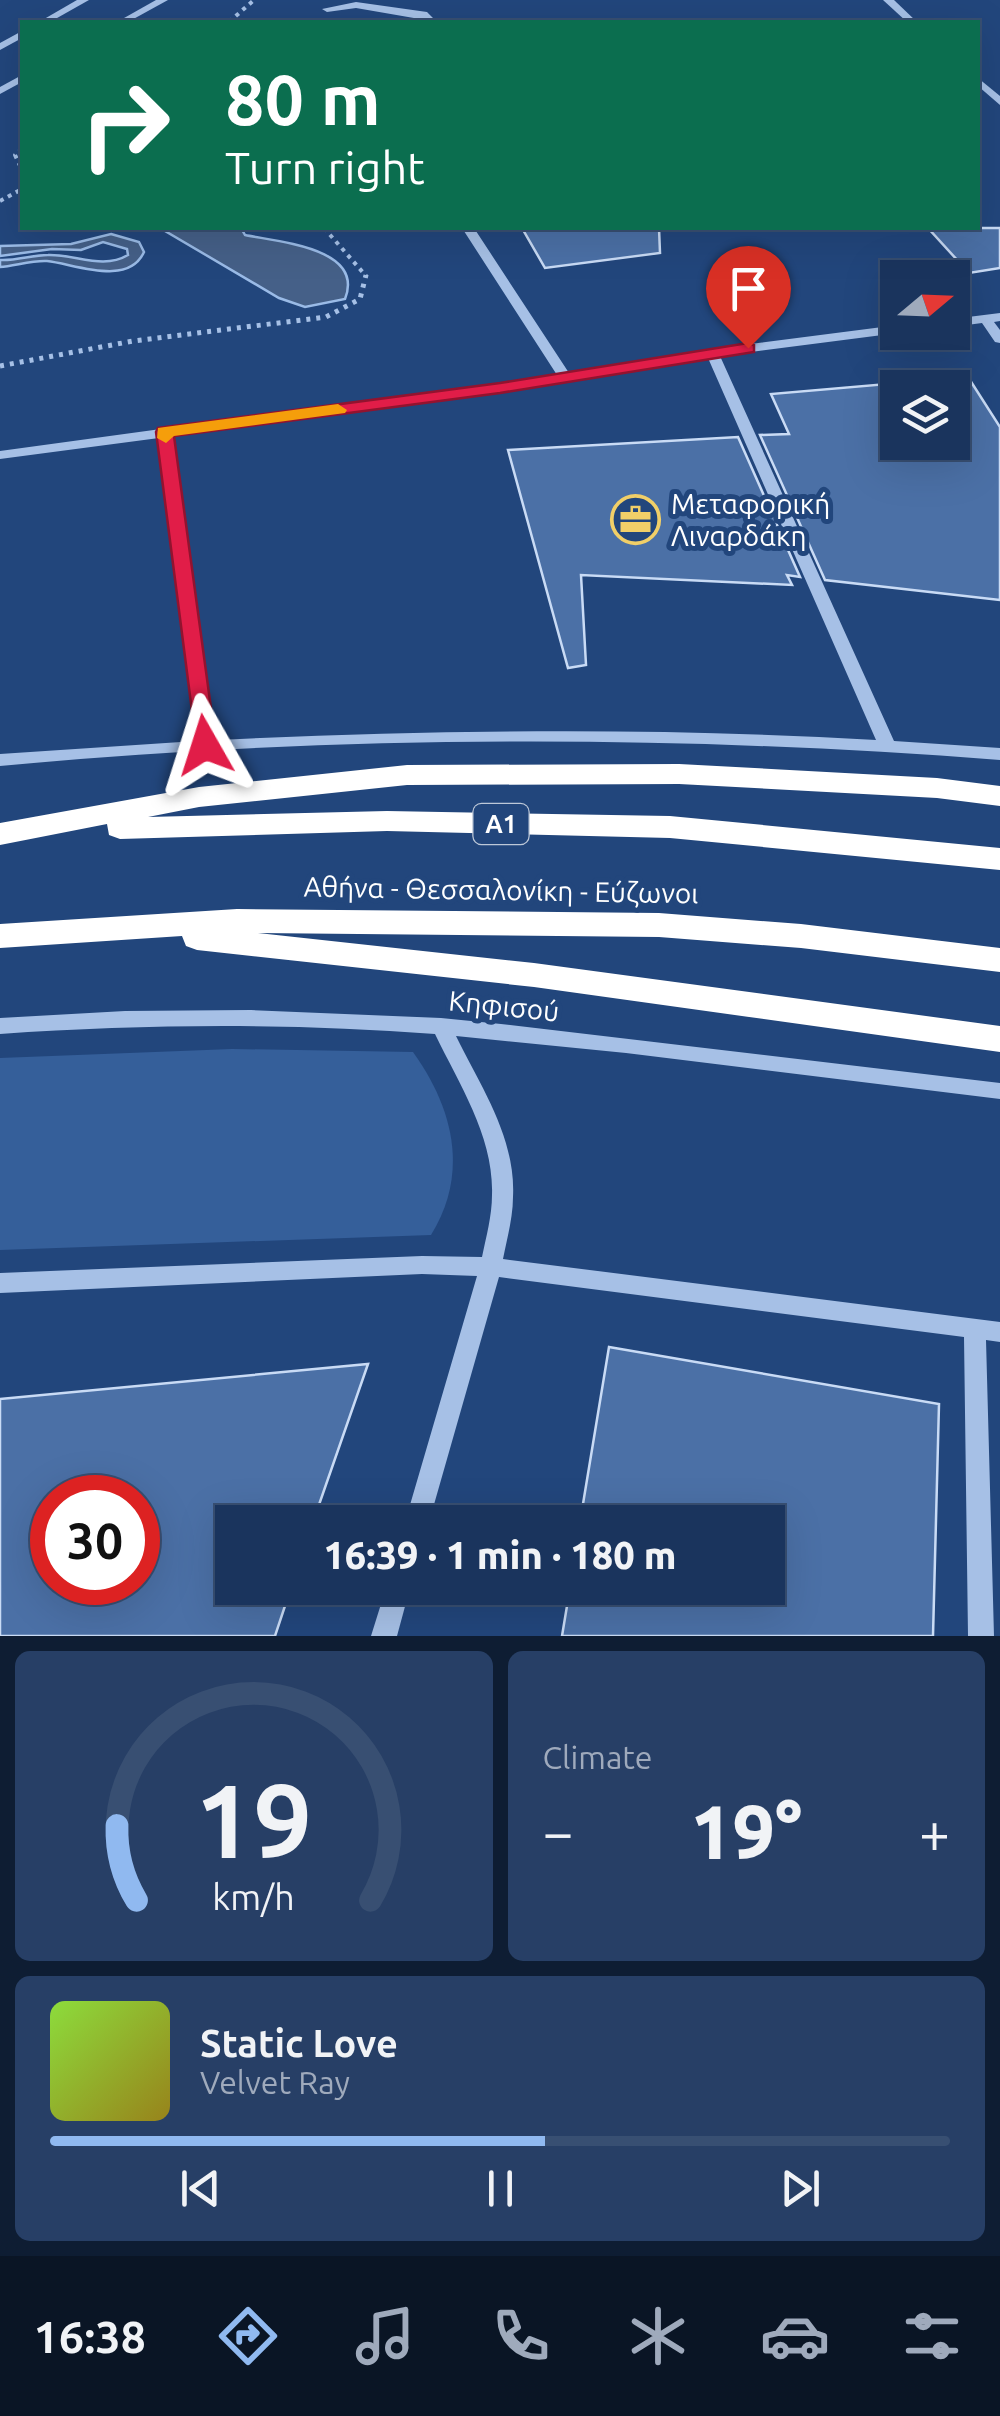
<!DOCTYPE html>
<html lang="en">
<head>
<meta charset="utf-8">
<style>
	:root { --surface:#1a345d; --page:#273f66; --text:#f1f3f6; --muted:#9faabc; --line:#384f72; --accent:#90b9f0 }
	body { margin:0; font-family:Ubuntu,sans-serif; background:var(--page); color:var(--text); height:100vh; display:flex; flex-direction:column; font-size:38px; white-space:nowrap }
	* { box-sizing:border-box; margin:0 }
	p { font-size:32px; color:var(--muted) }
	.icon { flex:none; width:55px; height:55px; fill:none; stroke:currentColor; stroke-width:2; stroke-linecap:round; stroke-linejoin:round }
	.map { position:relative; height:1636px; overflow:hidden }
	.panel { display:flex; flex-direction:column; gap:15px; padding:15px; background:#0e1d33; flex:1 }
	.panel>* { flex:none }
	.guide { position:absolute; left:20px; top:20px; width:960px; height:210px; border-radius:0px; box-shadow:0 10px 40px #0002,0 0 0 2px var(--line); background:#0b6e4f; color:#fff; overflow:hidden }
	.needle { width:65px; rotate:71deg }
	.fabs { position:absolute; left:880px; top:260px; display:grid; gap:20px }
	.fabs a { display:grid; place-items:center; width:90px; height:90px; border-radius:0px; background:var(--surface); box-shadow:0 10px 40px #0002,0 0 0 2px var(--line); font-size:50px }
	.speed { position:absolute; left:30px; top:1475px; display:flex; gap:20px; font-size:50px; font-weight:700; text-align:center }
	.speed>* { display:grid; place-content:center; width:130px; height:130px; border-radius:50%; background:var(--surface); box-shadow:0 10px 40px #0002,0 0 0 2px var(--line); line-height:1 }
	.speed .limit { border:15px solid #d22; background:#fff; color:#111 }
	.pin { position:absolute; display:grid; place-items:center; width:85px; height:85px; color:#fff; margin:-102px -42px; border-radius:50% 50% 50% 0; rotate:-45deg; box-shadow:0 0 10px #0007 }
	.pin .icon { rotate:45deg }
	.me { position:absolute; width:110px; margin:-55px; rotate:354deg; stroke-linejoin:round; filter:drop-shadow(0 0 8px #0008) }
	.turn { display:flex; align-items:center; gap:35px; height:210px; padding:0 40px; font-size:45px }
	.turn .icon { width:130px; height:130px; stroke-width:2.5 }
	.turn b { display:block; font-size:70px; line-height:85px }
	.big { font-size:75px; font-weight:800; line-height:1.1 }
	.panel .tile { flex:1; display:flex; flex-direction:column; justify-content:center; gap:15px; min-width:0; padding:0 35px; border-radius:15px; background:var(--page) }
	.panel .dial { align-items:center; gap:0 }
	.dial svg { height:260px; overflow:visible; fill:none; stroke:var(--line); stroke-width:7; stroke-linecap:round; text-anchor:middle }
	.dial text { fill:var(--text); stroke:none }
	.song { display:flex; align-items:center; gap:30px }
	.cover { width:120px; height:120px; border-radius:15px; background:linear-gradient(135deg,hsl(90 70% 55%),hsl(50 70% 35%)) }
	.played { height:10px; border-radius:5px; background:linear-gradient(90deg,var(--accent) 55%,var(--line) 55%) }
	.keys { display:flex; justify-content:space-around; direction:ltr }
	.heat { display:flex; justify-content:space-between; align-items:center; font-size:55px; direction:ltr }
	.panel .tiles { flex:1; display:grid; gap:15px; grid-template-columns:1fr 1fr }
	.tile:last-child { grid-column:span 2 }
	.trip { position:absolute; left:215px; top:1505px; width:570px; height:100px; border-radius:0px; background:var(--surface); box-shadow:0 10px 40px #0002,0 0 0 2px var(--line); font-weight:800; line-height:100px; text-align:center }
	.tabs { display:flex; height:160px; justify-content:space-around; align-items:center; background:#0a1525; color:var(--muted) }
	.tabs .icon { width:70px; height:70px }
	.tabs .active { color:var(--accent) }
	.tabs b { font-size:45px; color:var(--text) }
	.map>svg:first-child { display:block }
	.green { fill:#355f9a }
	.water { fill:#456088; stroke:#9abbe7; stroke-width:2.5 }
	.building { fill:#4b70a6; stroke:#c9dbf5; stroke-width:2.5; fill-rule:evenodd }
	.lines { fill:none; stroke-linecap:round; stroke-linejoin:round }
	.path-far1 { stroke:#a6c0e6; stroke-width:4; stroke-dasharray:4 5; stroke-linecap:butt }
	.path { stroke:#a6c0e6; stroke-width:5; stroke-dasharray:4 6; stroke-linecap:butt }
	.minor { fill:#a6c0e6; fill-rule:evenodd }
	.highway { fill:#fff; fill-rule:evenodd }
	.route { fill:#e11d48; stroke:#92132f; stroke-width:2.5 }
	.slow { fill:#f59e0b }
	.labels { text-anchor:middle; stroke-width:10; stroke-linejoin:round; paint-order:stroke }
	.shield { fill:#22467c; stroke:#bdc8d8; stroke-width:2.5 }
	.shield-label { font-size:25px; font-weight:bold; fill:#fff }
	.poi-label { font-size:28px; fill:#fff; stroke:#22467c; text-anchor:start }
	.street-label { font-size:28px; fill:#fff; stroke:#22467c }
</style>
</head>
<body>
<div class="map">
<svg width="1000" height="1636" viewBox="0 0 1000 1636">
	<rect width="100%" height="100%" fill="#22467c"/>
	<path class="green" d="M232 1049 413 1052C454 1109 469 1174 431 1235L0 1250V1058Z"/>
	<g class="water">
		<path d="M160 228H241L245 235C279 242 365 248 345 299L305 307 279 298Z"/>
		<path d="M111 234 139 242 144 252C128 287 75 264 47 261 33 260 14 266 0 267V260C16 261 32 255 48 255 75 254 103 270 128 255L127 249 103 242 81 250 52 249 0 256V246L71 244Z"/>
	</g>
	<g class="building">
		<polygon points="522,228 659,228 660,253 545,268"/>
		<polygon points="928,228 1000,228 1000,268 969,273"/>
		<path d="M968 377 1000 427V600L825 580 760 435 789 434 771 394ZM898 388H952V442H898Z"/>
		<polygon points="738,437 800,577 787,575 792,585 581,575 586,665 568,668 508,450"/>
		<polygon points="609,1347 939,1404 933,1636 562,1636 570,1588 768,1588 768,1522 580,1522"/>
		<path d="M368 1364 313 1522H232V1588H291L275 1636H0V1399ZM52 1498H138V1582H52Z"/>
	</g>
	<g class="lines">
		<g class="path-far1">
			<polyline points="229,22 254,0"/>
			<polyline points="22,149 15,155 22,170"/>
			<polyline points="0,201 22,189"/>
			<polyline points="324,228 367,277"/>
		</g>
		<polyline class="path" points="0,366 133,341 326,317 360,299 366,275"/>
		<g class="minor">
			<polygon points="77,0 89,0 50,22 39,22"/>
			<polygon points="156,0 168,0 128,22 117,22"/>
			<polygon points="883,0 894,0 917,22 907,22"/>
			<polygon points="356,2 427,12 437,22 356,8 327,12 322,9"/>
			<polygon points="22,31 22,38 0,50 0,43"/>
			<polygon points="22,75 22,82 0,94 0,87"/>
			<polygon points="978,78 1000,96 1000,105 978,86"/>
			<path d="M462 228H474L569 373 712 349 898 325V333L720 356 894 741 1000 748V760C668 734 332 735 0 766V754L196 741 159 438 0 459V451L557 375ZM708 358 876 740C655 727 434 730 213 740L172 436 500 392Z"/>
			<polygon points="1000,313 1000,321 994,322 1000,330 1000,343 995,342 982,323 952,327 952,319"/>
			<path d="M251 1010 441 1018 501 1024 1000 1083V1099L626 1053 456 1036C481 1087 516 1138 513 1197 513 1217 507 1239 503 1259L1000 1322V1342L986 1340 994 1636H968L964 1337 499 1277 429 1522H405L477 1276 422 1274 0 1293V1273L422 1256 482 1257C486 1237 492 1216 492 1195 494 1137 460 1086 435 1034 290 1023 146 1024 0 1034V1018L125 1011Z"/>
			<polygon points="386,1588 410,1588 397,1636 371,1636"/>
		</g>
		<g class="highway">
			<polygon points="679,764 937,778 1000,786 1000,806 937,798 679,784 407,785 199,807 148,817 387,811 670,816 1000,848 1000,870 670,838 387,831 120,839 109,835 107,824 0,845 0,823 199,787 407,765"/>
			<polygon points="237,909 659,913 801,924 1000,948 1000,972 801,948 659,937 258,933 534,963 1000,1026 1000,1052 534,987 197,950 186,946 182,936 0,948 0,924"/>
		</g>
	</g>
	<polygon class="route" points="748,343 754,345 754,352 500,393 174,436 216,745 212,750 197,750 156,432 158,428 500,383"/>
	<polygon class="slow" points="338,404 347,410 345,413 174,436 166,443 157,438 158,428 165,427"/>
	<defs>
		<symbol id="office-ring" viewBox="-11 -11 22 22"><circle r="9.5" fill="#22467c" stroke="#f1cf68" stroke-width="1.5"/><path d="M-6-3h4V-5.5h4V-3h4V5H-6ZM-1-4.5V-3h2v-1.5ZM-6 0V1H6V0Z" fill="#f1cf68"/></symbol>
	</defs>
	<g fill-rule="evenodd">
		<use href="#office-ring" x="608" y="492" width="55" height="55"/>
	</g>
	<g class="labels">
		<rect class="shield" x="473.5" y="804" width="55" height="40" rx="8"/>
		<g class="shield-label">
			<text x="501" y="833">Α1</text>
		</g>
		<g class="poi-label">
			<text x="671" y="514">Μεταφορική<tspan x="671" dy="32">Λιναρδάκη</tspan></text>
		</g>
		<g class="street-label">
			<text transform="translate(501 890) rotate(1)" y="10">Αθήνα - Θεσσαλονίκη - Εύζωνοι</text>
			<text transform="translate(504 1006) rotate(6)" y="10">Κηφισού</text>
		</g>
	</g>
</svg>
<div class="fabs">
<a><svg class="needle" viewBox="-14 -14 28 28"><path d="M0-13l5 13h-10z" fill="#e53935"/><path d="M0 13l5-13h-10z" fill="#9faabc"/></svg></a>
<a><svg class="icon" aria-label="layers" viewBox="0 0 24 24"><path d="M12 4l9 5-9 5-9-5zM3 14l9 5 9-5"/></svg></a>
</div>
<div class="speed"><div class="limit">30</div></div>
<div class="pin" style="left:748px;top:348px;background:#d93025"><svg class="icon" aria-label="arrive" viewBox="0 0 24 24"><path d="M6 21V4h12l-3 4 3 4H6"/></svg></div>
<svg class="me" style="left:205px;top:745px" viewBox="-20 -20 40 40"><path d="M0-17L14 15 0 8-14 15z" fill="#e11d48" stroke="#fff" stroke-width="4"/></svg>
<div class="trip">16:39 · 1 min · 180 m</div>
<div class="guide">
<div class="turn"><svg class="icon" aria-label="right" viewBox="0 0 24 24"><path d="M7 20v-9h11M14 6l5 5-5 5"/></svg><div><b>80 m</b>Turn right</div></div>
</div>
</div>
<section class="panel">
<div class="tiles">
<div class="tile dial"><svg viewBox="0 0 100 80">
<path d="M14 69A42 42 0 1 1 86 69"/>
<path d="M14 69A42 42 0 0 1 8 46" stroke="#90b9f0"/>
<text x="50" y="56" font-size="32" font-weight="700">19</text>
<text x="50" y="72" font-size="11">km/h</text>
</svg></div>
<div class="tile"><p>Climate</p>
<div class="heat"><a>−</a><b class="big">19°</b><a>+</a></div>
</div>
<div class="tile">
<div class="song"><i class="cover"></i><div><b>Static Love</b><p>Velvet Ray</p></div></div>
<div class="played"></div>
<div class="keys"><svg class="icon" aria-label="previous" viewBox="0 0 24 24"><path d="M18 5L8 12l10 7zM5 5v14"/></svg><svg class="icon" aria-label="pause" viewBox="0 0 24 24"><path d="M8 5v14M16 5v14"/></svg><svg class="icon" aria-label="next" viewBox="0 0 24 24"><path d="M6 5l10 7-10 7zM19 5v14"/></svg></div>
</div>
</div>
</section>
<nav class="tabs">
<b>16:38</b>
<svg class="icon active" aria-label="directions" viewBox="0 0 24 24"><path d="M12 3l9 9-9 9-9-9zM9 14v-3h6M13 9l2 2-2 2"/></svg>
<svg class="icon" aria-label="music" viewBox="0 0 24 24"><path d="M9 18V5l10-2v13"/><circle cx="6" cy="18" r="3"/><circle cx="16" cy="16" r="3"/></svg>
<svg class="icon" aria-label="phone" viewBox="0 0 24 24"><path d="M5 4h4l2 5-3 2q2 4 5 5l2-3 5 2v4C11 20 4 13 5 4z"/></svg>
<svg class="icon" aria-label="climate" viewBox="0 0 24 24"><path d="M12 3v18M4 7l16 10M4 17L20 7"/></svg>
<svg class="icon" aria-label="car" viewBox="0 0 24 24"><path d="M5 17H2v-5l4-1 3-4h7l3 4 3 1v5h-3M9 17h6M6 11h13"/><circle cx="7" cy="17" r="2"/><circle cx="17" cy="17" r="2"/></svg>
<svg class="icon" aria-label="filters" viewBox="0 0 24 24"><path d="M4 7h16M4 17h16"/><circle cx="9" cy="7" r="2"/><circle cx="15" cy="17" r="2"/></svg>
</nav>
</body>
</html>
